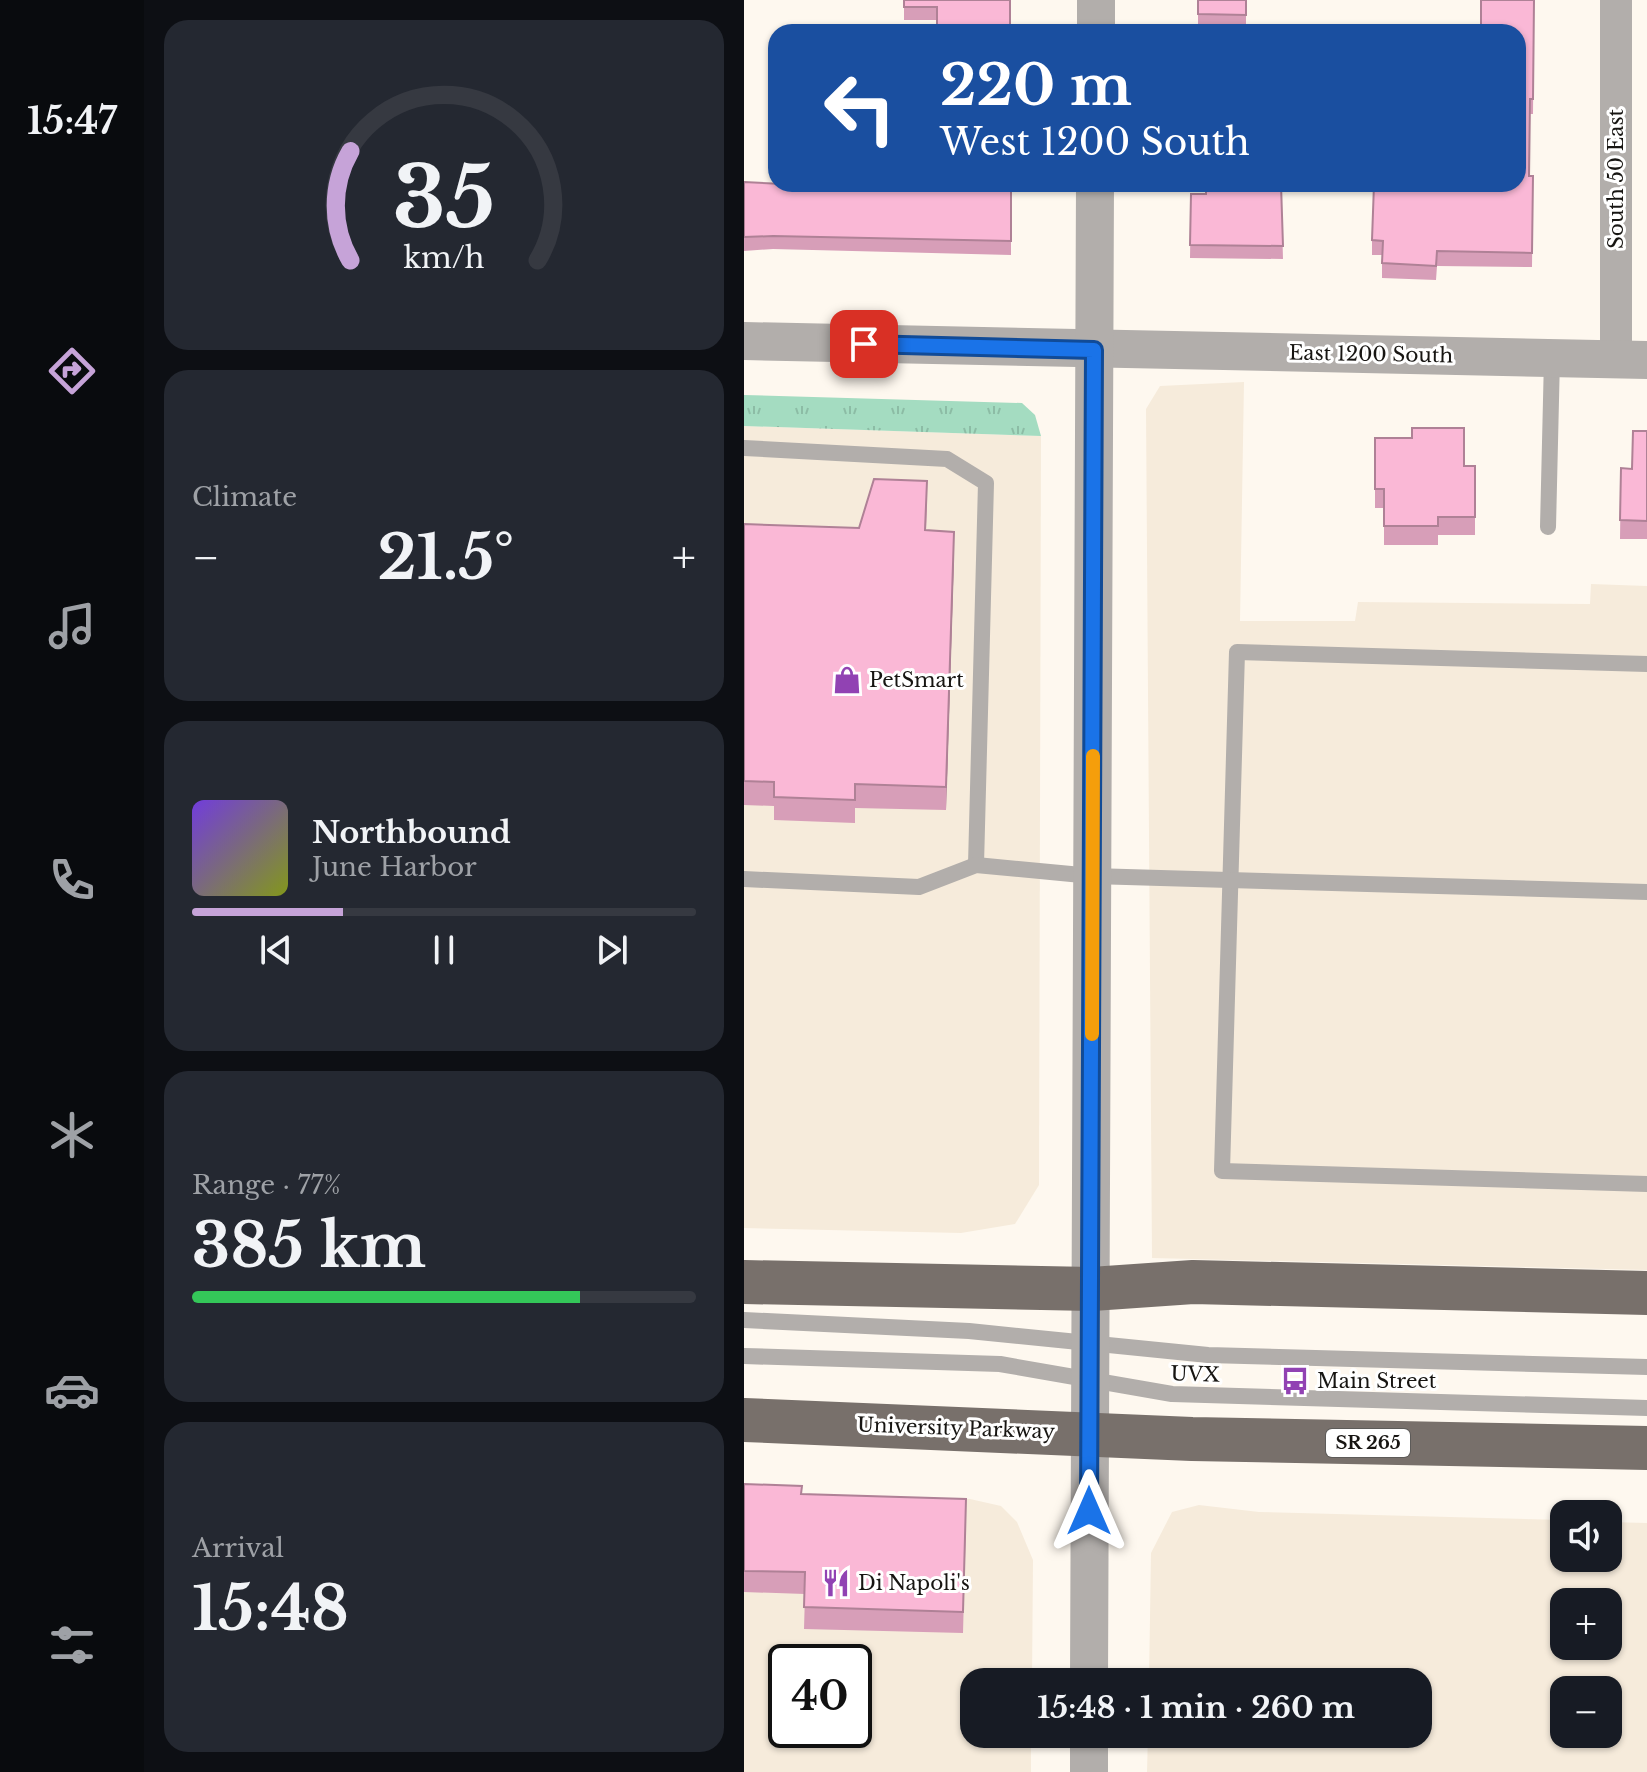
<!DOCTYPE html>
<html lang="en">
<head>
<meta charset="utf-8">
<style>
	:root { --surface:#171b24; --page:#242831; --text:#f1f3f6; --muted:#9ea1a6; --line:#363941; --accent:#c6a3d8 }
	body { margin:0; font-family:"Libre Baskerville",serif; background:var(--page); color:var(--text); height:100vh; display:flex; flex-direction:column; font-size:30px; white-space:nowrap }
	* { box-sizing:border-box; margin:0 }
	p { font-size:26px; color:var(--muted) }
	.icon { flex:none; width:44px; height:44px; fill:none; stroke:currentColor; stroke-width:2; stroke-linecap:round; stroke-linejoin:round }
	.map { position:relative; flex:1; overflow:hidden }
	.drawer { display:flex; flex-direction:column; gap:20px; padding:20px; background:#0d0f14; width:600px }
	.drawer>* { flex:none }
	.banner { position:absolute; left:24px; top:24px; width:758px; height:168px; border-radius:24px; box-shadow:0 2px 6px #0004; background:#1a4fa0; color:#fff; overflow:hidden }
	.buttons { position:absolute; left:806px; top:1500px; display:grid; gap:16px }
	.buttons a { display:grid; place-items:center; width:72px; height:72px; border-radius:16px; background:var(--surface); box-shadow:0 2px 6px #0004; font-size:40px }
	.speed { position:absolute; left:24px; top:1644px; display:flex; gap:16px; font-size:40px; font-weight:700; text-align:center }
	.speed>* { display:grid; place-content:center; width:104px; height:104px; border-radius:50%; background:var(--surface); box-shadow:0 2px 6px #0004; line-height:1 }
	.speed .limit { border:4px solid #111; border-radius:12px; background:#fff; color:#111 }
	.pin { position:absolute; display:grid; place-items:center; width:68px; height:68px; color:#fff; margin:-34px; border-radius:16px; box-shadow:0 4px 12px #0006 }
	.me { position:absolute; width:88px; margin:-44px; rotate:0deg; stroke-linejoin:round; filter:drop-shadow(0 0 6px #0008) }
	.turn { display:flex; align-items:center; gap:28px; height:168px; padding:0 40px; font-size:36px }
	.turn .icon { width:104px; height:104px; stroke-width:2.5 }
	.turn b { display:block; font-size:56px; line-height:68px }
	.big { font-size:60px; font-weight:700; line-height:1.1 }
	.drawer .tile { flex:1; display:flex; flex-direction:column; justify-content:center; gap:12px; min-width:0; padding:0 28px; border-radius:24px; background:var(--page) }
	.drawer .dial { align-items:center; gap:0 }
	.dial svg { height:208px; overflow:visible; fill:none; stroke:var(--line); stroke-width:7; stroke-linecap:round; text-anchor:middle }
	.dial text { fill:var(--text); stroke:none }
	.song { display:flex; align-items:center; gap:24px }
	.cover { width:96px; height:96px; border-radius:12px; background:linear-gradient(135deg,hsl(260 70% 55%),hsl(70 70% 35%)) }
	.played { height:8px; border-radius:4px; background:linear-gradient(90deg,var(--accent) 30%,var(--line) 30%) }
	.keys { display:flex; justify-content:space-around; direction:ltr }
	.heat { display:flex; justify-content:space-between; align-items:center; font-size:44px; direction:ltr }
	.charge { height:12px; border-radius:6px; background:linear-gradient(90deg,#34c759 77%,var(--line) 0) }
	.trip { position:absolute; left:216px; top:1668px; width:472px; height:80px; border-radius:24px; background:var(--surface); box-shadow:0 2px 6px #0004; font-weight:700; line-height:80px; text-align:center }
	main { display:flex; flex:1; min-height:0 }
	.dock { display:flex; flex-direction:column; width:144px; justify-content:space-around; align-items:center; background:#090b0e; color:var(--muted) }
	.dock .icon { width:56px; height:56px }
	.dock .active { color:var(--accent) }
	.dock b { font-size:36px; color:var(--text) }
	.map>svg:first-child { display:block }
	.built { fill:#f6ebdb; fill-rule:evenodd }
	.grass { fill:url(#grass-tufts) }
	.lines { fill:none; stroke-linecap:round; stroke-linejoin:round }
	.service { stroke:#b2aeab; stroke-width:16 }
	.minor { stroke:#b2aeab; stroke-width:32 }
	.tertiary { stroke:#b2aeab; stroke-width:38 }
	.primary { stroke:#78706b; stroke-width:44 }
	.wall { fill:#d79eb8 }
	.shaded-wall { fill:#af8196 }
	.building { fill:#fab8d6; stroke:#af8196; stroke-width:2 }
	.route-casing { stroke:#114b97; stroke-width:20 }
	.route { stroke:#1a73e8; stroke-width:14 }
	.slow { stroke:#f59e0b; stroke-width:14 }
	.labels { text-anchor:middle; stroke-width:6; stroke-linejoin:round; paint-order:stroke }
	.shield { fill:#fff; stroke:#5d5b59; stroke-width:2 }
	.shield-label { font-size:18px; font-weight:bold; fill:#171512 }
	.street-label { font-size:20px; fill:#171512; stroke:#fff }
	.poi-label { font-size:20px; fill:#171512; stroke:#fff; text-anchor:start }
</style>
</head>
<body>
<main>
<nav class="dock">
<b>15:47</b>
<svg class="icon active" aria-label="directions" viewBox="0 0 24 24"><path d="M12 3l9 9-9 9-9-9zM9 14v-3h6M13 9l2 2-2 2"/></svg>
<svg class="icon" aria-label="music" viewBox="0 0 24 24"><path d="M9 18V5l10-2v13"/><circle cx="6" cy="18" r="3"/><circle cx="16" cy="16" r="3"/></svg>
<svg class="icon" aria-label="phone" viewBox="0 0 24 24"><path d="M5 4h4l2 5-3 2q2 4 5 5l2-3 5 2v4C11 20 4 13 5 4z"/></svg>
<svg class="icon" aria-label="climate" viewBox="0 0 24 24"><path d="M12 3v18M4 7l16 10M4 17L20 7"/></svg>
<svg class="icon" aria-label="car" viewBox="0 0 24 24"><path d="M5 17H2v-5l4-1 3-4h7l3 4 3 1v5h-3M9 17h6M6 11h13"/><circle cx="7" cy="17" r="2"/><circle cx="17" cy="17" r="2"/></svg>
<svg class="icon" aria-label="filters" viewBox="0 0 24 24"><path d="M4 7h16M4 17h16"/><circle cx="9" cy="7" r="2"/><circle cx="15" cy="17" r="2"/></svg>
</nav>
<section class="drawer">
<div class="tile dial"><svg viewBox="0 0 100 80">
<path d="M14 69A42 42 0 1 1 86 69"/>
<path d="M14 69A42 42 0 0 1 14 27" stroke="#c6a3d8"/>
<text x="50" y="56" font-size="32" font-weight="700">35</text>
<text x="50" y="72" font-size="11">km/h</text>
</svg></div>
<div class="tile"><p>Climate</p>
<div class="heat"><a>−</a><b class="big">21.5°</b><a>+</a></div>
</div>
<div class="tile">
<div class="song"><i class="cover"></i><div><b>Northbound</b><p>June Harbor</p></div></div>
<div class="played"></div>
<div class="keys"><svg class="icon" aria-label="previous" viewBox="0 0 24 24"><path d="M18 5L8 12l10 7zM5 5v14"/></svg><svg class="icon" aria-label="pause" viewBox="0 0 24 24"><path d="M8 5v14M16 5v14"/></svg><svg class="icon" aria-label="next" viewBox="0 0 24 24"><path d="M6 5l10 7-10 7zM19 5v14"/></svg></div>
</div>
<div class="tile"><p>Range · 77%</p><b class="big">385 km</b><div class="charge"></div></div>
<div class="tile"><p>Arrival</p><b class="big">15:48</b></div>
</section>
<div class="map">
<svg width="903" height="1772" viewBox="0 0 903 1772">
	<defs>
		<pattern id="grass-tufts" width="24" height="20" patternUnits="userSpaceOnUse" patternTransform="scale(2)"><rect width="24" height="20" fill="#a4dcc1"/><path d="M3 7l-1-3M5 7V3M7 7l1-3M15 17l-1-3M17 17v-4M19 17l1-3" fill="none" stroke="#8cbca5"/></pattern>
	</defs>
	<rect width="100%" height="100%" fill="#fef8ef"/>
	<g class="built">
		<polygon points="500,382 496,621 611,621 614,602 846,604 847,584 903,586 903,1270 408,1258 402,409 416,386"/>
		<polygon points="0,426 297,436 295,1185 271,1224 217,1233 0,1228"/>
		<path d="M0 1492 226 1499 257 1506 273 1522 289 1560 288 1682H230V1734H287V1772H0ZM42 1662H110V1730H42Z"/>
		<path d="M455 1505 515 1512 820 1520V1558H864V1522L903 1523V1772H403L404 1734H674V1682H405L407 1553 428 1512ZM820 1602H864V1646H820ZM820 1690H864V1734H820Z"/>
	</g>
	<polygon class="grass" points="0,395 278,403 291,415 297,436 0,426"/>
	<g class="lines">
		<g class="service">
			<polyline points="0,448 203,459 242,483 232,865"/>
			<polyline points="804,527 808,358"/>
			<polyline points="903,664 493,652 478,1171 903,1184"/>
			<polyline points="0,879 175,887 232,865 348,876 903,892"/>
			<polyline points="0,1320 225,1331 464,1355 903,1367"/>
			<polyline points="0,1356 256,1364 428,1394 903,1408"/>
		</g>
		<polyline class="minor" points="872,0 872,359"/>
		<g class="tertiary">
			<polyline points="352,32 352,0"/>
			<polyline points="0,341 903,360"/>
			<polyline points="345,1682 351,184"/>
			<polyline points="345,1772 345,1734"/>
		</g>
		<g class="primary">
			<polyline points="0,1282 348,1289 449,1282 903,1293"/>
			<polyline points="0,1420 448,1439 903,1448"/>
		</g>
	</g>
	<g class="wall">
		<polygon points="160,0 266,0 193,20 160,20"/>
		<polygon points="454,0 502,0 502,28 454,27"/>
		<polygon points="790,0 789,114 786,114 785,176 789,176 788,267 693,266 692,280 638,278 638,255 628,255 628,240 774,184"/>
		<polygon points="0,182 60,185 267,184 267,255 29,249 0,251"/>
		<polygon points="537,184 539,259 446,258 447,194 462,194"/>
		<polygon points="903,431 903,539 876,539 877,468 888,469"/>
		<polygon points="631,438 720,466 731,466 731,535 694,535 694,545 640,545 640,508 631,508"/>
		<polygon points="183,504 182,530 210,555 202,810 111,808 111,823 30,820 30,806 0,805 0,524 115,528"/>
		<polygon points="0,1484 222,1521 219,1633 60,1629 61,1594 0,1592"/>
	</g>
	<polygon class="shaded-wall" points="210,532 210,555 202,810 202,787"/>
	<g class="building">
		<polygon points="160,0 266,0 266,32 193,32 193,7 160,7"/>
		<polygon points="454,0 502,0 502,15 454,14"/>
		<polygon points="737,0 790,0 789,99 786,99 785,176 789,176 788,253 693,251 692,266 638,263 639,241 628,240 630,184 774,184 774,32 737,32"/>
		<polygon points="0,182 60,185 267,184 267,241 29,236 0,237"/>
		<polygon points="462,184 537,184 539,246 446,245 447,194 462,194"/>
		<polygon points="668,428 720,428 720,466 731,466 731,517 694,517 694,526 640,526 640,489 631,489 631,438 668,438"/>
		<polygon points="889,431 903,431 903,521 876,520 877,468 888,469"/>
		<polygon points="130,479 183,481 181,530 210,532 202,787 111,784 111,800 30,797 30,782 0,781 0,524 115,528"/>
		<polygon points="0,1484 58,1486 57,1494 222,1499 219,1612 60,1607 61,1572 0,1571"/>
	</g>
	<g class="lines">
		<defs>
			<polyline id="route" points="120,344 350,350 345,1511"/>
		</defs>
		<use href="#route" class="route-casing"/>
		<use href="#route" class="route"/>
		<polyline class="slow" points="348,1034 349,756"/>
	</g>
	<defs>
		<symbol id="shop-bare" viewBox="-9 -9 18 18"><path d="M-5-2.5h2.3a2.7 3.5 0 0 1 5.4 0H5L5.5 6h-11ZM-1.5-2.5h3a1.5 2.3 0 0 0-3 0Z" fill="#9142b3" stroke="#fff" stroke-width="2.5" paint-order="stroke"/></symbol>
		<symbol id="bus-bare" viewBox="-9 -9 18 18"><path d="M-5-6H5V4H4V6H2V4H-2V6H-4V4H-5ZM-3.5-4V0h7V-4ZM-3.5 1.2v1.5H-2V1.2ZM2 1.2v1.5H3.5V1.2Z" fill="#9142b3" stroke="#fff" stroke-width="2.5" paint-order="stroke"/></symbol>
		<symbol id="restaurant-bare" viewBox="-9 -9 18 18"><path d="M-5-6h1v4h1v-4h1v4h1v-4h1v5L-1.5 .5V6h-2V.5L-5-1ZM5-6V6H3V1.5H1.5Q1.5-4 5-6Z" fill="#9142b3" stroke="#fff" stroke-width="2.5" paint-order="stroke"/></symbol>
	</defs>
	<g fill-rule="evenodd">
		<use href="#shop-bare" x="83" y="660" width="40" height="40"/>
		<use href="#bus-bare" x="531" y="1361" width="40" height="40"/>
		<use href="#restaurant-bare" x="72" y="1563" width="40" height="40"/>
	</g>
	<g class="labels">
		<rect class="shield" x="582" y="1429" width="84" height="28" rx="6"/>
		<g class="shield-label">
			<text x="624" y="1449">SR 265</text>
		</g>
		<g class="street-label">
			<text transform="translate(872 179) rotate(-90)" y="7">South 50 East</text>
			<text transform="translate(627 354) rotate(1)" y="7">East 1200 South</text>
			<text transform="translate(451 1374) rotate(2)" y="7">UVX</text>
			<text transform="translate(212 1428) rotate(2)" y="7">University Parkway</text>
		</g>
		<g class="poi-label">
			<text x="125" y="687">PetSmart</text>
			<text x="573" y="1388">Main Street</text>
			<text x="114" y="1590">Di Napoli's</text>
		</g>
	</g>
</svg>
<div class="buttons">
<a><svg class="icon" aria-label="sound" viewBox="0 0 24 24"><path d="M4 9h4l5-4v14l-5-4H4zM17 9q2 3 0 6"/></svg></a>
<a>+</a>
<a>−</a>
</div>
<div class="speed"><div class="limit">40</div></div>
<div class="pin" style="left:120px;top:344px;background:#d93025"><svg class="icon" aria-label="arrive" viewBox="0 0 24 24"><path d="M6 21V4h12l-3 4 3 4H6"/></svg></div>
<svg class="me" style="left:345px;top:1511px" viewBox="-20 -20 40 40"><path d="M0-17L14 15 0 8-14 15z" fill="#1a73e8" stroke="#fff" stroke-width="4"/></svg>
<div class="trip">15:48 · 1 min · 260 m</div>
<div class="banner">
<div class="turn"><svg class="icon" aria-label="left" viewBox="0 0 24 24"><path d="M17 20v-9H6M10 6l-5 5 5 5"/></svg><div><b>220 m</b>West 1200 South</div></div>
</div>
</div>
</main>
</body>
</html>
